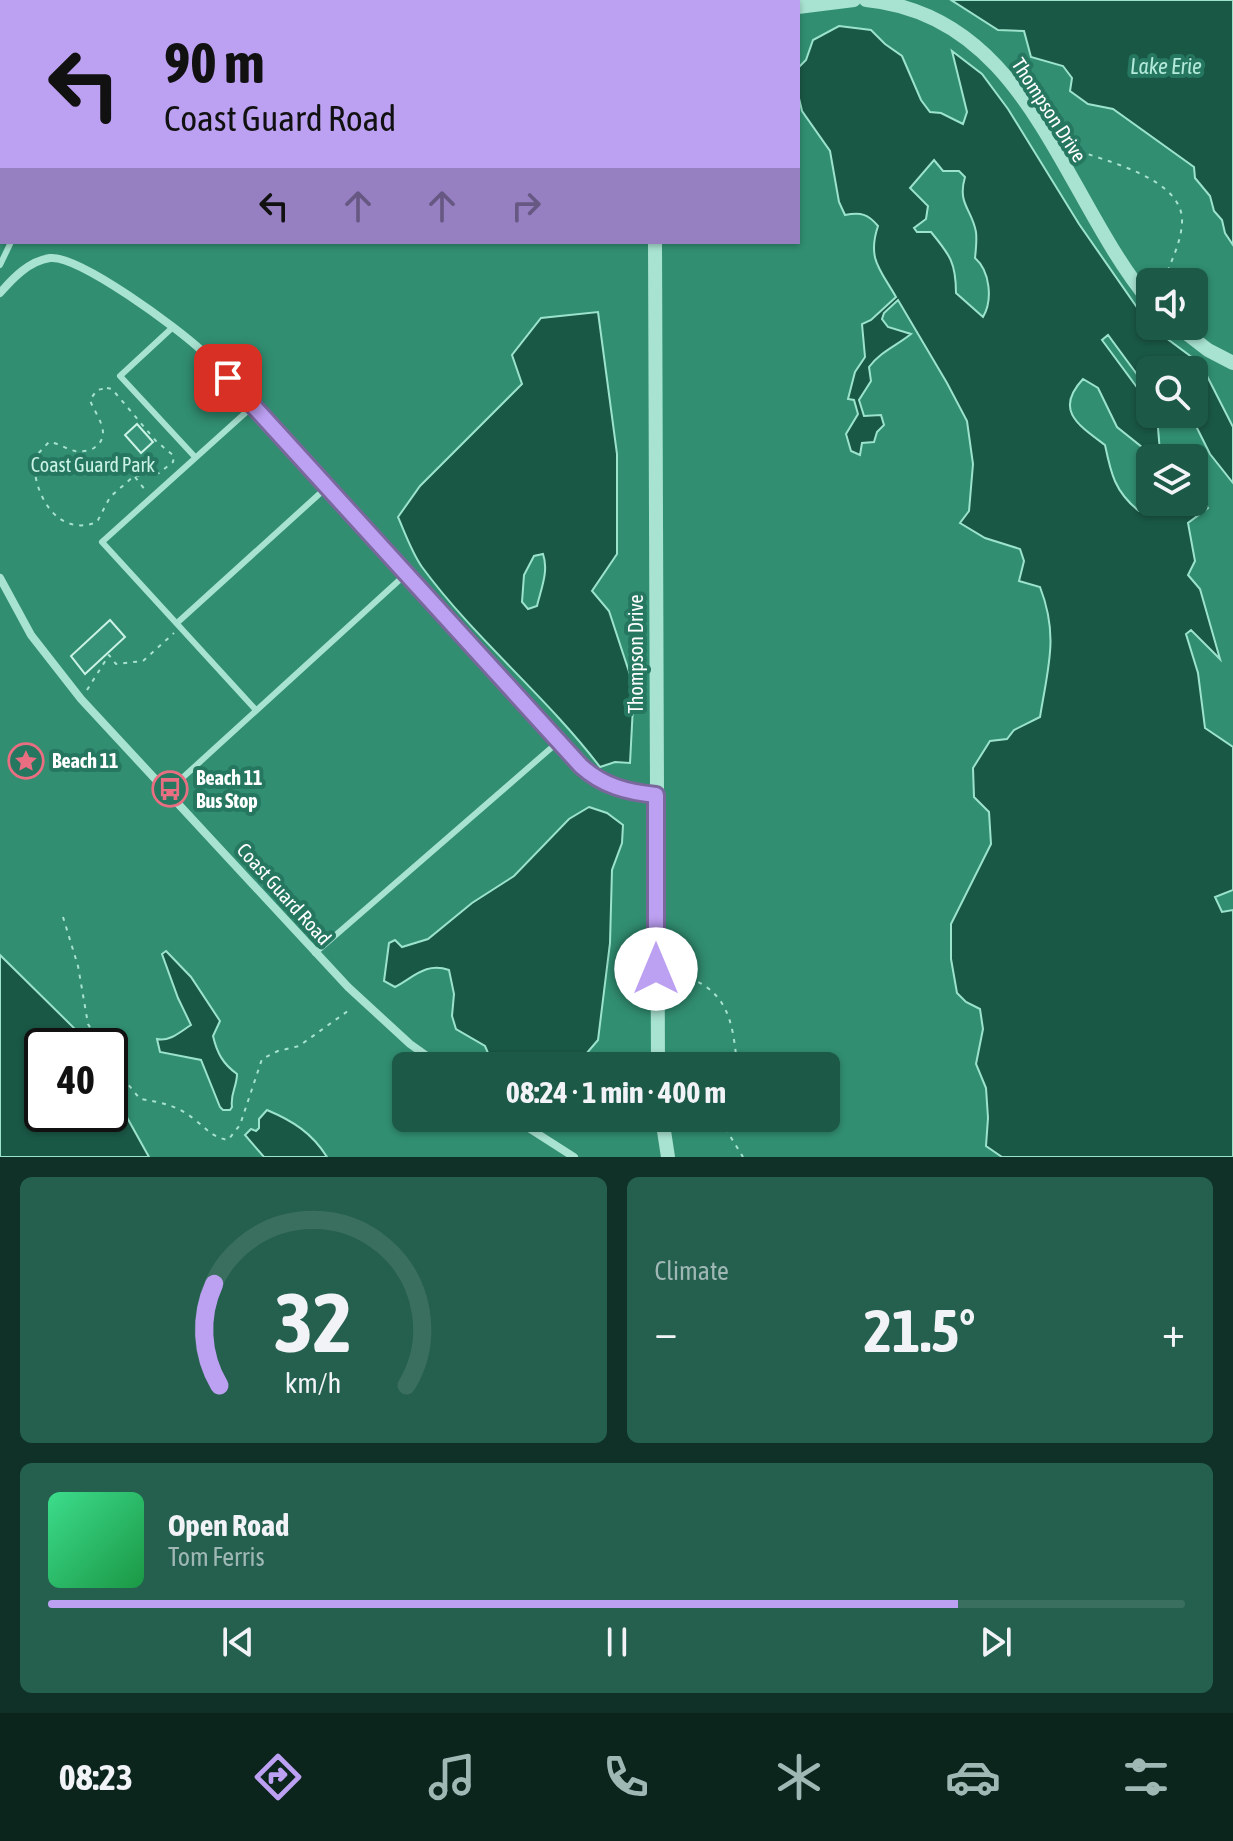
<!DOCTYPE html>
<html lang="en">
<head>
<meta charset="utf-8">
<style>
	:root { --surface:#1c5947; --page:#255f4e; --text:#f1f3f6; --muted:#a0b8b4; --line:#3a6f60; --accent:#bca0f2 }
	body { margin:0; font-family:"Asap Condensed",sans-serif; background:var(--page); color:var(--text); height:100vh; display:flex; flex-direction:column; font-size:30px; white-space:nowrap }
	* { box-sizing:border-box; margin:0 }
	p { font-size:26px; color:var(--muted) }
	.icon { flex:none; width:44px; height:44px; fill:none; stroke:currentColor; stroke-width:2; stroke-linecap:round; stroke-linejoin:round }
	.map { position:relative; height:1157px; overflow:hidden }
	.panel { display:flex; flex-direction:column; gap:20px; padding:20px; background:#0f3127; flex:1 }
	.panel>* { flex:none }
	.banner { position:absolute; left:0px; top:0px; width:800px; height:244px; box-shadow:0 2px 6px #0004; background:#bca0f2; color:#111; overflow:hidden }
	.tools { position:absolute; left:1136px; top:268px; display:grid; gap:16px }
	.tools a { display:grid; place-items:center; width:72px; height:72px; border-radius:12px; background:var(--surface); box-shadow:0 2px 6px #0004; font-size:40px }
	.speed { position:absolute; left:24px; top:1028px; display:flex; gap:16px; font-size:40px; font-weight:700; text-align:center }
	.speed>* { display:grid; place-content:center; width:104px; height:104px; border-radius:50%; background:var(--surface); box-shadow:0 2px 6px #0004; line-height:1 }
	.speed .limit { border:4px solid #111; border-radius:12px; background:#fff; color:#111 }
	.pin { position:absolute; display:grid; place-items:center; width:68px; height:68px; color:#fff; margin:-34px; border-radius:16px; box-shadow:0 4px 12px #0006 }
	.me { position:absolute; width:88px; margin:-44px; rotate:0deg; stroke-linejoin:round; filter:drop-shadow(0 0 6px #0008) }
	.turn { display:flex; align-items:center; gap:28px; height:168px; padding:0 32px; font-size:36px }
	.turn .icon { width:104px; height:104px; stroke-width:2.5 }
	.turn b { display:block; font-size:56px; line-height:68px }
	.lanes { display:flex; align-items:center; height:76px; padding:0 32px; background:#0003; justify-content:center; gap:40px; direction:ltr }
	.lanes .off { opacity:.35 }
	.big { font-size:60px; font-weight:700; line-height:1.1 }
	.panel .card { flex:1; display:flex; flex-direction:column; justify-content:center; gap:12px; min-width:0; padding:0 28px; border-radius:12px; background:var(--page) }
	.panel .dial { align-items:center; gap:0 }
	.dial svg { height:208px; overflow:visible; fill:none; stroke:var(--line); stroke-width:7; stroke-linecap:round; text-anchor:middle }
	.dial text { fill:var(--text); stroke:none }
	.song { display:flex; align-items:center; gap:24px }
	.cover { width:96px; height:96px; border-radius:12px; background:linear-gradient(135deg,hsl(150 70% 55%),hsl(140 70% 35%)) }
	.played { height:8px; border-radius:4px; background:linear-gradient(90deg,var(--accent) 80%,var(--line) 80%) }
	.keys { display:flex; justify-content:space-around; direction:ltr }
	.heat { display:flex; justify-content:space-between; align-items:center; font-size:44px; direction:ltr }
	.panel .tiles { flex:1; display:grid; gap:20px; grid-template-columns:1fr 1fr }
	.card:last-child { grid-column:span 2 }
	.trip { position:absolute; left:392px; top:1052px; width:448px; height:80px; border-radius:12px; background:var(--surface); box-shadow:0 2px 6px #0004; font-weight:700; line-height:80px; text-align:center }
	.dock { display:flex; height:128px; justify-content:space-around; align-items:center; background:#0b241c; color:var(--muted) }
	.dock .icon { width:56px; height:56px }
	.dock .on { color:var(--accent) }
	.dock b { font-size:36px; color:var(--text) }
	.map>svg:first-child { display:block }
	.green { fill:#318e71; fill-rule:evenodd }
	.water { fill:#1a5846; stroke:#9ce3cc; stroke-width:2; fill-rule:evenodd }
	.building { fill:#379377; stroke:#caf2e5; stroke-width:2 }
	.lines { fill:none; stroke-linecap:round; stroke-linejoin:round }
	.path { stroke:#a8e2d0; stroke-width:2; stroke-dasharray:4 6; stroke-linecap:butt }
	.service { stroke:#a8e2d0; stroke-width:6 }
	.minor { stroke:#a8e2d0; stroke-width:8 }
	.tertiary { stroke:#a8e2d0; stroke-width:14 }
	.route-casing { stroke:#7a689d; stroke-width:20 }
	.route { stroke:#bca0f2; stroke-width:14 }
	.labels { text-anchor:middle; stroke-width:8; stroke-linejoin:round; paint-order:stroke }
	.street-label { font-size:20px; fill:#fff; stroke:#26775f }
	.park-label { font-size:20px; fill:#caf2e5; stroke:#26775f }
	.poi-label { font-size:20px; font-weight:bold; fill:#fff; stroke:#26775f; text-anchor:start }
	.water-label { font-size:22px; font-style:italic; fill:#b3ead9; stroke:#26775f }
</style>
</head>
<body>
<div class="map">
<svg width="1233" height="1157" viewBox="0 0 1233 1157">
	<rect width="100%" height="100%" fill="#26775f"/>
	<path class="green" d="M0 0H951L970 13 1024 31 1031 57 1063 66 1088 104 1113 109 1194 167 1195 178 1211 196 1214 211 1222 220 1225 233 1233 245V1157H149L123 1112 110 1075V1046H85L76 1030 0 955ZM2 2H798V242H2ZM1150 282H1194V326H1150ZM1150 370H1194V414H1150ZM1150 458H1194V502H1150ZM406 1066H826V1118H406Z"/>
	<g class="water">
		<polygon points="951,0 1233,0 1233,245 1225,233 1222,220 1214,211 1210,196 1195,178 1194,167 1113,109 1088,104 1070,91 1072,78 1063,66 1031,57 1024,31 998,30"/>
		<path d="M839 26 871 30 885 44 902 56 921 100 930 112 941 113 963 124 967 112 952 51 982 74 1008 109 1079 224 1150 326 1197 361 1204 370 1233 427V483L1210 454 1193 420 1168 418 1165 414H1194V370H1150V392L1108 335 1102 340 1147 401 1150 414H1153L1158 428 1160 452 1152 455 1117 427 1098 388 1083 379C1054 410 1078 425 1105 445 1111 474 1115 492 1139 511 1161 508 1171 502 1194 502V499L1201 497 1208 508 1188 523 1195 561 1188 575 1200 589 1220 659 1191 630 1186 634 1198 673 1205 728 1233 747V890L1215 897 1222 912 1233 910V1157H1002L986 1146 988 1118 986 1088 976 1064 983 1029 980 1009 966 1002 957 993 951 959V924L991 844 989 812 974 797 973 768 990 741 1007 739 1014 730 1040 717C1048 667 1059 636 1040 587L1019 581 1024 561 1020 549 985 538 960 523 969 511 973 464 967 421 947 383 898 300 884 313 882 319 888 327 911 334C896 346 880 352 869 367L871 381 859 400 864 416 881 415 884 425 877 432 874 442 862 443 860 455 851 451 846 434 858 414 854 400 848 399 855 372 865 357 862 324 871 320 896 297C880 269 867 259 878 226 868 214 861 212 845 215L839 202 830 151 802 111 798 94V68L806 60 813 40ZM934 160 943 171H959L965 177C957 204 972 209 976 232 977 240 976 249 975 258 990 271 993 300 983 317L956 293C956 263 950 255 931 232H917L914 228 926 219 928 206 910 188Z"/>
		<path d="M598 312 617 454V554L592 591 609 611 634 687 630 763 615 762 600 767C546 696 475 639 422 567 412 553 405 533 398 517L420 486 522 384 512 355 541 318ZM543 554C549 571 541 589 537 606L528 609 522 602 524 575 534 556Z"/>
		<path d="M589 807 607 813 623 825 622 843 612 870 610 943 598 1040 586 1054 584 1066H497L491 1060 485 1046 456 1029 452 1016 454 994 449 970C426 962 414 977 395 987L384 981 389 943 395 940 402 947 428 939 472 903 514 876 569 819Z"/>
		<path d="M166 951 191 977 220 1021 213 1036C217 1053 223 1064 237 1074 237 1087 230 1093 232 1107L230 1110H223L220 1107 201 1060 160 1052 157 1039C170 1042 181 1031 191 1025L178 998 162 954Z"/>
		<polygon points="0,955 76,1030 85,1046 42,1046 42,1114 110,1114 110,1075 113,1078 124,1112 149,1157 0,1157"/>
		<path d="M267 1110C293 1121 312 1133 327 1157H264L245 1135 251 1129 256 1131 259 1128V1119Z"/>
	</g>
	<g class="building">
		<polygon points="137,424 153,442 141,453 125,435"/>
		<polygon points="110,620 125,637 85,674 71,656"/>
	</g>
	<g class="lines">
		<g class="path">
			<path d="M1070 148C1104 161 1185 178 1182 223 1181 243 1170 264 1163 282"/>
			<path d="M107 388 112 389 156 441 174 456 173 462 159 473 134 476 110 497 97 522C57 538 33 494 34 458L49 442C58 443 66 449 75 451 81 452 89 451 94 448 114 434 95 415 90 400L97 390Z"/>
			<polyline points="135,477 146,491"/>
			<polyline points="87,690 109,655 116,664 143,661 174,633"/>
			<polyline points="63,917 78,966 88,1024 101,1046"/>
			<path d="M670 972C707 981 726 996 733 1034 735 1046 737 1055 735 1066"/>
			<path d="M110 1062 140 1099C161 1102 179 1106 195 1120 208 1130 212 1137 228 1140L240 1125 262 1059 278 1051 299 1046 352 1008"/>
			<polyline points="727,1118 727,1131 743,1157"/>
		</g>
		<g class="service">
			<polyline points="564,0 565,2"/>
			<polyline points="608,0 608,2"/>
			<polyline points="665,0 667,2"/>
			<polyline points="0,265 11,242"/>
			<polyline points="173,327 120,376 195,457"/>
			<polyline points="253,406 102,542 255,709"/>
			<polyline points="177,623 327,487"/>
			<polyline points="168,791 406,574"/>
			<polyline points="315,953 558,742"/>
		</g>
		<g class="minor">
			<path d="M0 293C13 278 29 261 50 258 79 255 179 329 202 351 211 359 219 369 228 378L581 766C603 786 627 792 656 795"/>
			<polyline points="0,578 31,635 81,699 348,987 410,1044 441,1066"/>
			<polyline points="513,1118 574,1157"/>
		</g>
		<g class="tertiary">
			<path d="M866 0C1028 15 1061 195 1150 302"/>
			<polyline points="798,7 854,0"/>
			<polyline points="655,242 658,1066"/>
			<polyline points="1177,326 1208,350 1233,363"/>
			<polyline points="662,1118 668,1157"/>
		</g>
	</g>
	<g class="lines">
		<defs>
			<path id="route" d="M228 378 581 766C603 786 627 792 656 795V969"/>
		</defs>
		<use href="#route" class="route-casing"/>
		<use href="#route" class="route"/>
	</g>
	<defs>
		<symbol id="sight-ring" viewBox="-11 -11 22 22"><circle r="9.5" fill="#26775f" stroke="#ea6e81" stroke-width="1.5"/><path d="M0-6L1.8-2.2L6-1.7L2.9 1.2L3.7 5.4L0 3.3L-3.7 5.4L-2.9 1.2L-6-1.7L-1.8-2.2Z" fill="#ea6e81"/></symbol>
		<symbol id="bus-ring" viewBox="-11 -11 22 22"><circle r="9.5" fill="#26775f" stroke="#ea6e81" stroke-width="1.5"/><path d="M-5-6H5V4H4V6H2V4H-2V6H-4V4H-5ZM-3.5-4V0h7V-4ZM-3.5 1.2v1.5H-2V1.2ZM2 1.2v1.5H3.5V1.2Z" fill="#ea6e81"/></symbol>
	</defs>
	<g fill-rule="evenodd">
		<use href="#sight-ring" x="6" y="741" width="40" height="40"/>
		<use href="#bus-ring" x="150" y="769" width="40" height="40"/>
	</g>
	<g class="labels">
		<g class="street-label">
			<text transform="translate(1049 110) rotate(57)" y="7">Thompson Drive</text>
			<text transform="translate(636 654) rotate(-90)" y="7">Thompson Drive</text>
			<text transform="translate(284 894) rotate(48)" y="7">Coast Guard Road</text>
		</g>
		<g class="park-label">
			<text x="93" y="472">Coast Guard Park</text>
		</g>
		<g class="poi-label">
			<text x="52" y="768">Beach 11</text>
			<text x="196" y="785">Beach 11<tspan x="196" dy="23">Bus Stop</tspan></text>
		</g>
		<g class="water-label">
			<text x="1166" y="74">Lake Erie</text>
		</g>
	</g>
</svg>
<div class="tools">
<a><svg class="icon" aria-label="sound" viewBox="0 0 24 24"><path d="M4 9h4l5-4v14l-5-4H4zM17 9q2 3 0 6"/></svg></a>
<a><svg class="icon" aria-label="search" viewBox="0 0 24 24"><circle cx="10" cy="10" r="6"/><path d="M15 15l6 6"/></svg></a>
<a><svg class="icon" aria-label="layers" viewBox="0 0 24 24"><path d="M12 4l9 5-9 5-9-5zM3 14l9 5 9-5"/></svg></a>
</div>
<div class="speed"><div class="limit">40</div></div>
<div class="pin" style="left:228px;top:378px;background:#d93025"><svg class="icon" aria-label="arrive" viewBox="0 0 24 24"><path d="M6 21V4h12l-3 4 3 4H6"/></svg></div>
<svg class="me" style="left:656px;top:969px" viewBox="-20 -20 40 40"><circle r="19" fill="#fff"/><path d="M0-13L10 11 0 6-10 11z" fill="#bca0f2"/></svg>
<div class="trip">08:24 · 1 min · 400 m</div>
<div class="banner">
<div class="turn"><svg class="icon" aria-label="left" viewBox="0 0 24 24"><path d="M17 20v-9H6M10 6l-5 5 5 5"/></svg><div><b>90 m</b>Coast Guard Road</div></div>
<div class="lanes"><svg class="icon" aria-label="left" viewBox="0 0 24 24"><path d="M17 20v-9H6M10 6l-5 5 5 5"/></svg><svg class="icon off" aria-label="ahead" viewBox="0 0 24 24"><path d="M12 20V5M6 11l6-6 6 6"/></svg><svg class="icon off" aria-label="ahead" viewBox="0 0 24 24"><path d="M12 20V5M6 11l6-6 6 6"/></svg><svg class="icon off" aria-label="right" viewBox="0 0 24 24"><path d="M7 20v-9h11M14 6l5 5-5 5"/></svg></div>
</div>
</div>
<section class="panel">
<div class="tiles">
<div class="card dial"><svg viewBox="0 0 100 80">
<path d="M14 69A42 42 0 1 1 86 69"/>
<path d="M14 69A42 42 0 0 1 12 30" stroke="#bca0f2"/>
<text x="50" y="56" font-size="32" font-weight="700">32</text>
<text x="50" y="72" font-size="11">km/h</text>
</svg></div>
<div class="card"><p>Climate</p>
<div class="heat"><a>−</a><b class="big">21.5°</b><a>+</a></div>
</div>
<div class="card">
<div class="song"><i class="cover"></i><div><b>Open Road</b><p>Tom Ferris</p></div></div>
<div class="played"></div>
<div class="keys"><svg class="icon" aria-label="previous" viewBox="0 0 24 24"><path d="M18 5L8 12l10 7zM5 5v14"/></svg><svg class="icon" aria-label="pause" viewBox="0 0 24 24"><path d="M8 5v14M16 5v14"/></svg><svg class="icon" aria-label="next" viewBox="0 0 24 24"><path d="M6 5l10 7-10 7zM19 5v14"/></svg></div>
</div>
</div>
</section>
<nav class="dock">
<b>08:23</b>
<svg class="icon on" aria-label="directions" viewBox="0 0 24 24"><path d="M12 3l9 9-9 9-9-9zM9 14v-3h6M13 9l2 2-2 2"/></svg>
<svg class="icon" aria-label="music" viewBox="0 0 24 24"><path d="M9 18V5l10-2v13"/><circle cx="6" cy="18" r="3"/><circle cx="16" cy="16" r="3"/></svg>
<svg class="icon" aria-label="phone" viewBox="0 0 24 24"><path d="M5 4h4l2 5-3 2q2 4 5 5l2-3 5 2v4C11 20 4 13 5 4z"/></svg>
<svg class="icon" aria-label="climate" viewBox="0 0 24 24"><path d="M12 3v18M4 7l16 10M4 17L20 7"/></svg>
<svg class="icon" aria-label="car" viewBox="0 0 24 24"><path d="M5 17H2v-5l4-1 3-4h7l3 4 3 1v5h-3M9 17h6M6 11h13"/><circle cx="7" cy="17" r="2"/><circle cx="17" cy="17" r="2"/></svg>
<svg class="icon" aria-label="filters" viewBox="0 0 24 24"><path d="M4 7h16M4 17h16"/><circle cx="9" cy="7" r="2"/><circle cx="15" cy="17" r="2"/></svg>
</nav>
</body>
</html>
